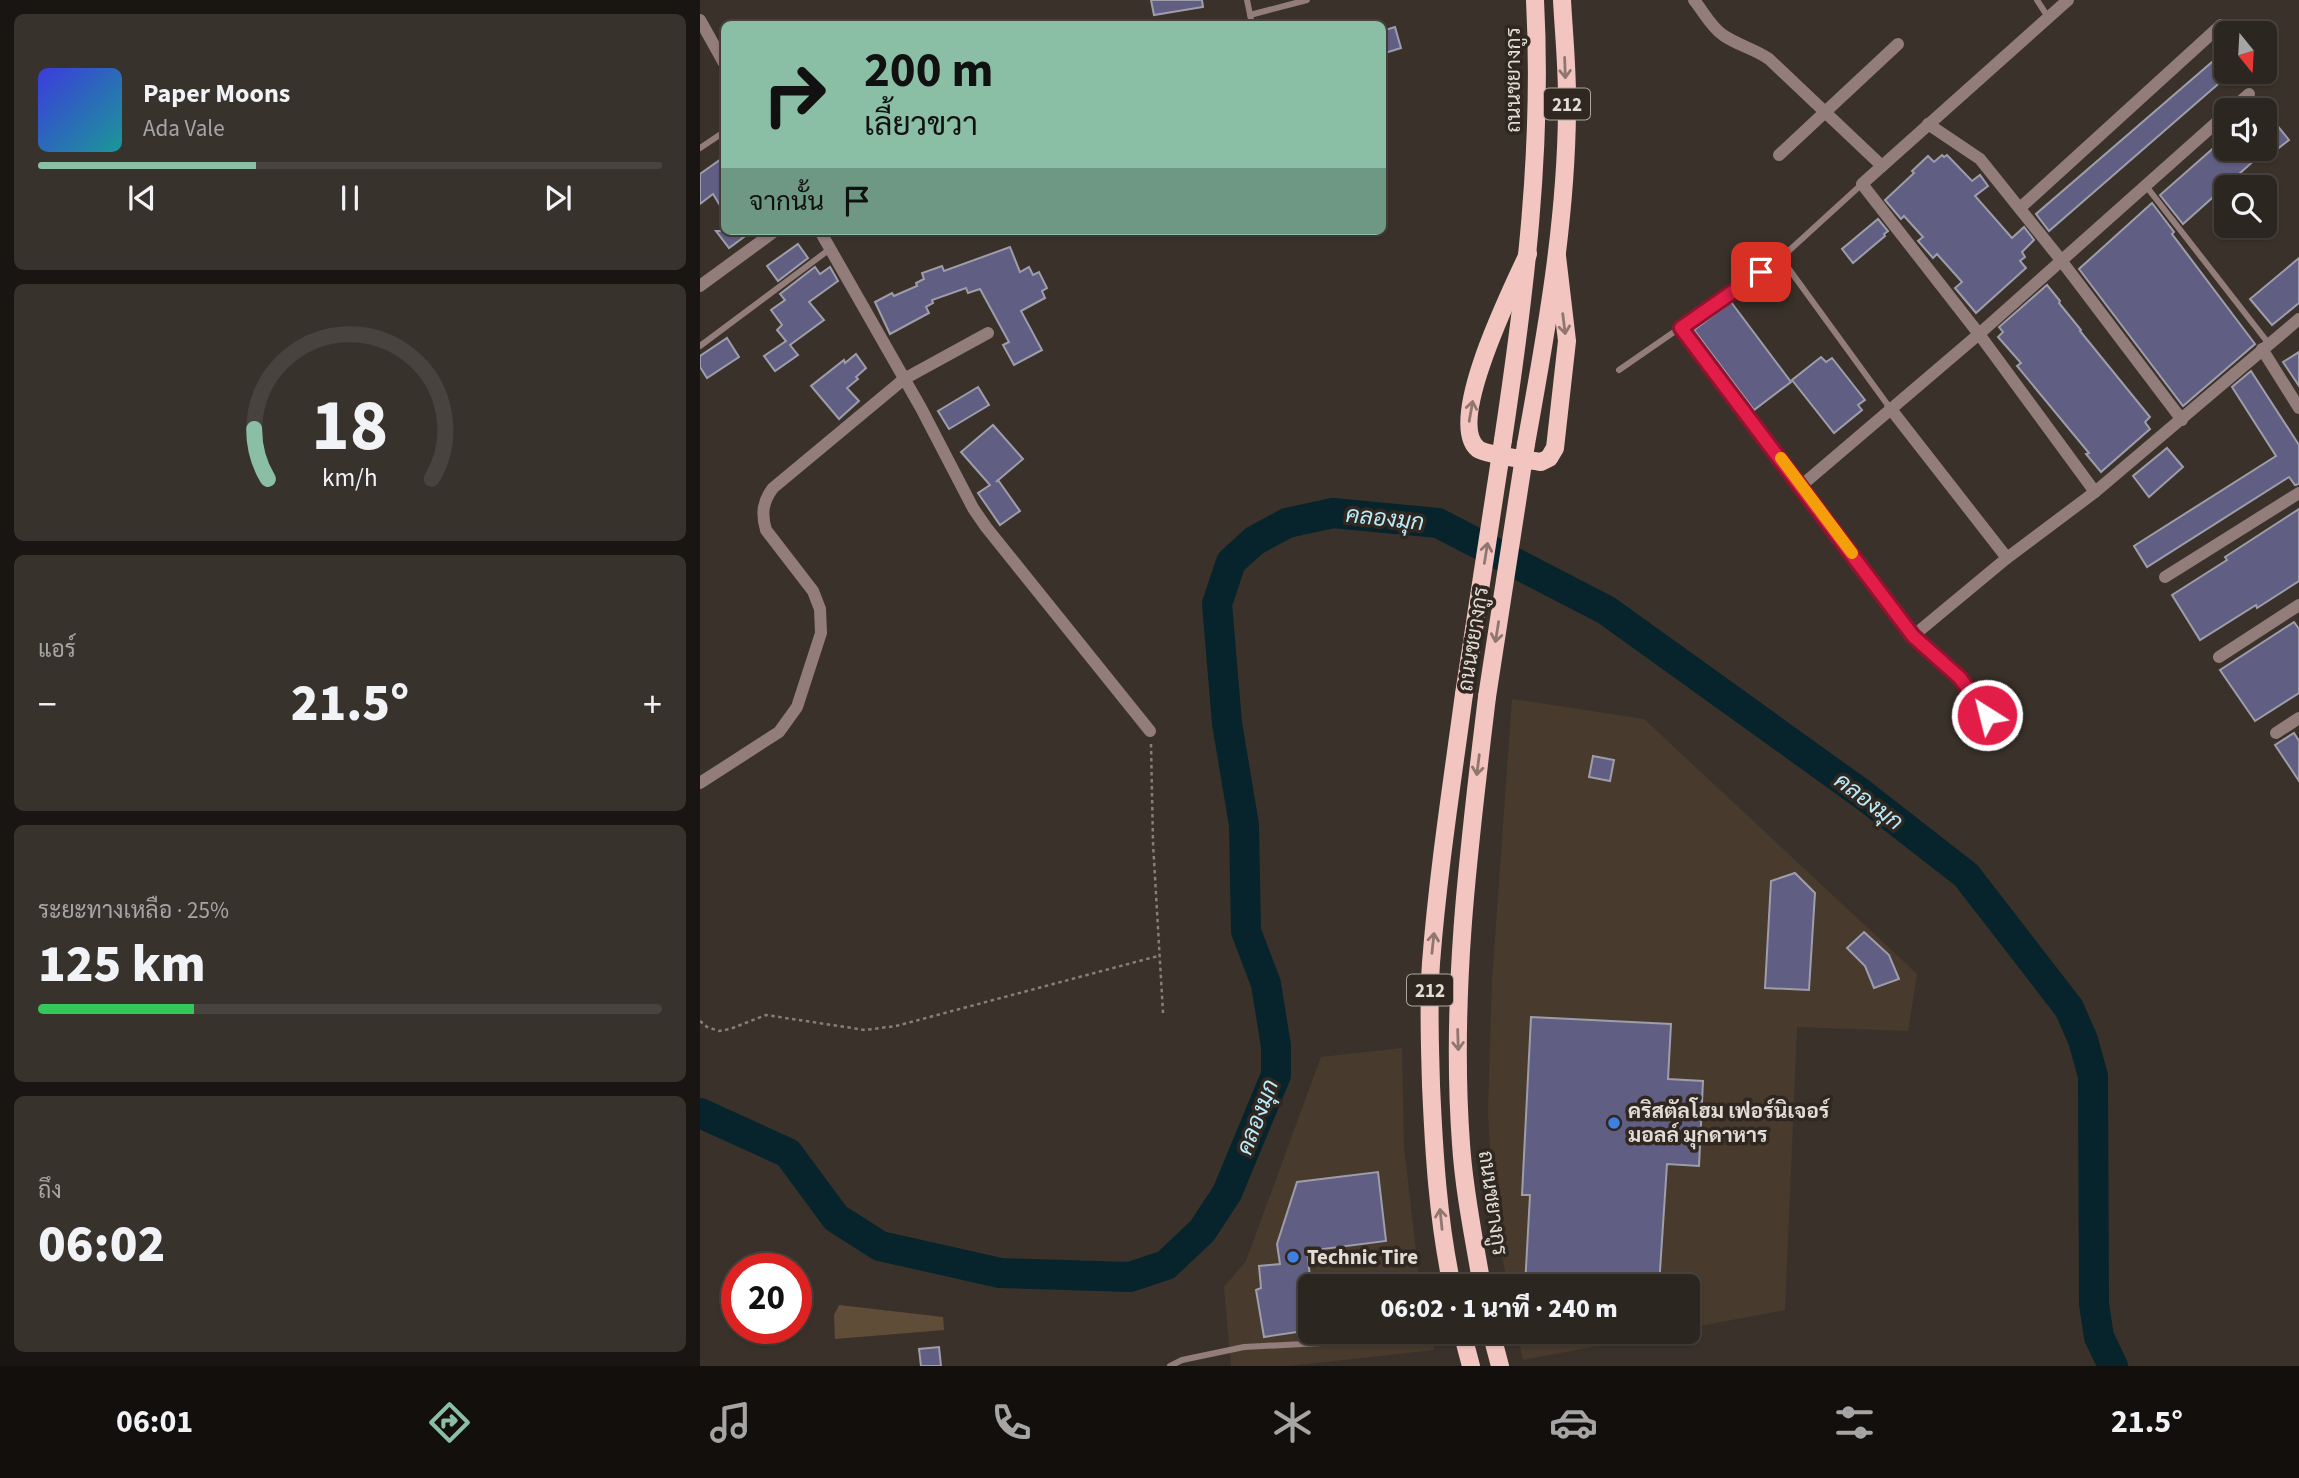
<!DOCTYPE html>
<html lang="th">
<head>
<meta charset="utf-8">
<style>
	:root { --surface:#2c2620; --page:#38322d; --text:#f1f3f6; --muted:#a6a5a5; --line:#48433e; --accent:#8abfa5 }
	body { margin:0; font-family:"Source Sans 3",Sarabun,sans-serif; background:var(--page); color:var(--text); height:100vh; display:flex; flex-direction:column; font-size:26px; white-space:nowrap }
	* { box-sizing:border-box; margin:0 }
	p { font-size:23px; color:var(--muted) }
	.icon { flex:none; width:38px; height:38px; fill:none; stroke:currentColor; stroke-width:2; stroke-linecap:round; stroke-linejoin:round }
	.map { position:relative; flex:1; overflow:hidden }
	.drawer { display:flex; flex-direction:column; gap:14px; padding:14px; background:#181512; width:700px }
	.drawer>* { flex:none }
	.hud { position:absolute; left:21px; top:21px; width:665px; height:214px; border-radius:10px; box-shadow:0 2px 5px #0004,0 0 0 2px var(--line); background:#8abfa5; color:#111; overflow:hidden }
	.needle { width:46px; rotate:162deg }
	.fabs { position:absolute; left:1514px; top:21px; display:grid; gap:14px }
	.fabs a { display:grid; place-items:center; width:63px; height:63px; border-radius:10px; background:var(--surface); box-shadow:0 2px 5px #0004,0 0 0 2px var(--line); font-size:35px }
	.speed { position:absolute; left:21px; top:1253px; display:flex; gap:14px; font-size:35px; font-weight:700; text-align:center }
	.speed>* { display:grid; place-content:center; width:91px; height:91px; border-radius:50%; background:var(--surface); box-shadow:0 2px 5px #0004,0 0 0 2px var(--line); line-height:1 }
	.speed .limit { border:10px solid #d22; background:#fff; color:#111 }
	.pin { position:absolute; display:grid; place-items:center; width:60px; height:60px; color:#fff; margin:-30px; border-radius:14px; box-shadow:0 4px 10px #0006 }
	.me { position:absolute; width:77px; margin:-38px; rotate:324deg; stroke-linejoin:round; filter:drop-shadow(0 0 5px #0008) }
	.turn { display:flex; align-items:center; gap:24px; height:147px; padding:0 28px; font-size:32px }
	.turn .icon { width:91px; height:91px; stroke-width:2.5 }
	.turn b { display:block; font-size:49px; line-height:60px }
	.then { display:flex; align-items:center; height:66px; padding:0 28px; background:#0003; gap:14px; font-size:26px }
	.big { font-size:52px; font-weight:800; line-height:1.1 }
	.drawer .tile { flex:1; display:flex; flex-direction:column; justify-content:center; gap:10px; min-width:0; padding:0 24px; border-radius:10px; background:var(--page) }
	.drawer .dial { align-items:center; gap:0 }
	.dial svg { height:182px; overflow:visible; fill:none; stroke:var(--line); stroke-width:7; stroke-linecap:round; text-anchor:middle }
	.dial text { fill:var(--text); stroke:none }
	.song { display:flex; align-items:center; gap:21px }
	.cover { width:84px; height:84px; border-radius:10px; background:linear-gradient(135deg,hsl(240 70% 55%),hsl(180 70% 35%)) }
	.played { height:7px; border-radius:4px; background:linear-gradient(90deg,var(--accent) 35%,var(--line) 35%) }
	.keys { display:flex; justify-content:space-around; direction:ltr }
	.heat { display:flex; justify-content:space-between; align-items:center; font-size:38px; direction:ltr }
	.charge { height:10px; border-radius:5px; background:linear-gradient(90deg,#34c759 25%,var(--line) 0) }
	.trip { position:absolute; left:598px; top:1274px; width:402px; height:70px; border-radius:10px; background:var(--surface); box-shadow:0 2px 5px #0004,0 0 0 2px var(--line); font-weight:800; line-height:70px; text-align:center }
	.tabs { display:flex; height:112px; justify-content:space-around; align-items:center; background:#120f0d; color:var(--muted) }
	.tabs .icon { width:49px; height:49px }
	.tabs .active { color:var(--accent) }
	.tabs b { font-size:32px; color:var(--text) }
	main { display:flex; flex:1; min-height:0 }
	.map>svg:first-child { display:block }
	.built { fill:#483b2d }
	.green { fill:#604d38 }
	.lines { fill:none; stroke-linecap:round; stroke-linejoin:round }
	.river { stroke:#07232b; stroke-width:30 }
	.building { fill:#615e84; stroke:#9e9daa; stroke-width:2 }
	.path { stroke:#857f77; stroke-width:2.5; stroke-dasharray:3.5 3.5; stroke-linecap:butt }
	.service { stroke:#937d7a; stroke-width:6 }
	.minor { stroke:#937d7a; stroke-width:12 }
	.primary { stroke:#f2c5c1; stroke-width:18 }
	.primary-bridge { stroke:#f2c5c1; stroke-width:18 }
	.oneway { stroke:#917670 }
	.route-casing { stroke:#92132f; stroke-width:18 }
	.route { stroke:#e11d48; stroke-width:12 }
	.slow { stroke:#f59e0b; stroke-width:12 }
	.shop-dot { fill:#3f7fe0; stroke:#302820; stroke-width:2.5 }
	.labels { text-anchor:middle; stroke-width:7; stroke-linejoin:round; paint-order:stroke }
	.shield { fill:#302820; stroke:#aca69f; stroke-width:2 }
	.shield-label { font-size:19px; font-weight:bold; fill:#e1dcd6 }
	.street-label { font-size:21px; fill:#e1dcd6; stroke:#302820 }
	.poi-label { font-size:21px; font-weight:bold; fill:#e1dcd6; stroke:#302820; text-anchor:start }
	.water-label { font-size:23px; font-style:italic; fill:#baebfb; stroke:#302820 }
</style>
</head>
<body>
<main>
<section class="drawer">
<div class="tile">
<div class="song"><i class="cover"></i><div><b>Paper Moons</b><p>Ada Vale</p></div></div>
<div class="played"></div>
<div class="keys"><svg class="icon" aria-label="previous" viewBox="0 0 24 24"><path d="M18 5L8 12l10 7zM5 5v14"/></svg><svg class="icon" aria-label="pause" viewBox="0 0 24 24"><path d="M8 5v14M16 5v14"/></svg><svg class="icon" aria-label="next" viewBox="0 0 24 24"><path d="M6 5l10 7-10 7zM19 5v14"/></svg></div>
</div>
<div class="tile dial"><svg viewBox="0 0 100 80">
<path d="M14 69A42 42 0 1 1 86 69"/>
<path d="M14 69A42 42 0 0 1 8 47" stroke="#8abfa5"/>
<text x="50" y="56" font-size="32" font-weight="700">18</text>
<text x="50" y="72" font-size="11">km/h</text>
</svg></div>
<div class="tile"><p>แอร์</p>
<div class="heat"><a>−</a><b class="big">21.5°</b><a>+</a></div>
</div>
<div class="tile"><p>ระยะทางเหลือ · 25%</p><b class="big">125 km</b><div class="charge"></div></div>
<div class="tile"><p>ถึง</p><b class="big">06:02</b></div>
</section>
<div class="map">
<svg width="1599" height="1366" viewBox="0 0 1599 1366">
	<rect width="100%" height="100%" fill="#3a322a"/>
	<g class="built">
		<polygon points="812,699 944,719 1217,974 1208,1031 1097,1027 1085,1310 989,1328 989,1286 808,1286 794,1216 788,1113 792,981"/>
		<polygon points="702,1048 704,1147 720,1286 611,1286 611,1332 730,1332 734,1350 589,1366 531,1366 524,1287 546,1261 621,1057"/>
		<polygon points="817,1332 971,1332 823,1360"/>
	</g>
	<polygon class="green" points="139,1305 243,1317 244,1330 135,1339 134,1315"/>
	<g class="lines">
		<polyline class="river" points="0,1113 88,1153 136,1218 180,1246 300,1273 430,1277 466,1265 502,1231 527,1193 576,1075 576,1046 566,984 546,931 544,825 527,723 517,604 531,562 554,541 587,523 633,513 738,523 906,610 1162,794 1266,875 1369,1008 1383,1040 1393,1076 1394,1304 1399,1337 1413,1366"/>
	</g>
	<g class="building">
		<polygon points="451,0 502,0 503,7 454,15"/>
		<polygon points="695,27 701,48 682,54 682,31"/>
		<polygon points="1519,56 1526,64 1526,72 1532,72 1349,231 1336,214"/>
		<polygon points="1564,109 1589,140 1571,154 1567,149 1483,224 1460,195 1526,137 1526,149 1567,149 1564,146"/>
		<polygon points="1242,155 1244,157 1247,155 1272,181 1280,175 1288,186 1275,196 1312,238 1324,227 1334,240 1322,252 1325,257 1320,261 1326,268 1276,313 1255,288 1262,282 1237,254 1233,258 1218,241 1223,237 1204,216 1201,219 1185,200 1214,173 1212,171 1228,156 1234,162"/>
		<polygon points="24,157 24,212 13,194 0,204 0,174"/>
		<polygon points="1452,203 1474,232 1472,234 1555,344 1483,406 1379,269"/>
		<polygon points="1178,219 1188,231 1184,234 1185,236 1153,263 1142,249"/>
		<polygon points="16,231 52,231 29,248"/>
		<polygon points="98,244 108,258 78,281 67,266"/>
		<polygon points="310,247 320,272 329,267 333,275 339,272 347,288 342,291 345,298 321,311 342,350 314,365 303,345 309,342 280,289 268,293 266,288 232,300 233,303 226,307 229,313 190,334 175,302 192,293 194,296 217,286 216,283 224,279 222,273 242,266 244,271"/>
		<polygon points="1599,258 1599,303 1572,325 1550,299"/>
		<polygon points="115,267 120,274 130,267 138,281 109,302 124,320 90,345 98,355 75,371 64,356 86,341 77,330 82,325 71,310 85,300 80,294"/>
		<polygon points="1347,285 1360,301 1359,303 1381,330 1380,331 1450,417 1445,422 1450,429 1401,472 1386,454 1389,453 1317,366 1321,363 1298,337 1303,332 1299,327"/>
		<polygon points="1031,302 1091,382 1054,410 994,330"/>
		<polygon points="27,338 39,357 7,378 0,367 0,356"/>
		<polygon points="1599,352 1599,386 1583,362"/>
		<polygon points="156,354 166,368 156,377 158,379 147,388 159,401 139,419 111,386 144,360 145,363"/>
		<polygon points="1121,357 1126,362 1132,358 1165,400 1158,405 1162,410 1134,433 1092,380"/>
		<polygon points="1551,371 1599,445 1599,484 1595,485 1589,477 1447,567 1434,546 1576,456 1532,387"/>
		<polygon points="278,387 289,405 249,429 238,411"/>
		<polygon points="293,425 323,459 296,482 298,480 320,511 300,525 278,493 290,485 261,452"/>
		<polygon points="1467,448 1483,467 1449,497 1433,476"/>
		<polygon points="1599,509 1599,581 1557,608 1556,605 1500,640 1472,595 1527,560 1525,557"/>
		<polygon points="1594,622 1599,629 1599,693 1555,721 1520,670"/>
		<polygon points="1594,733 1599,741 1599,781 1575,745"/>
		<polygon points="893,756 914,760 910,781 889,777"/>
		<polygon points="1095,873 1115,893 1109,990 1065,988 1071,881"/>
		<polygon points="1164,932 1189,955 1199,979 1174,988 1165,966 1147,948"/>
		<polygon points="831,1017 971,1024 968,1079 1003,1081 999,1166 967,1164 959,1286 825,1286 830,1195 822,1195"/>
		<polygon points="678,1172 686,1241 607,1251 611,1285 611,1330 564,1337 556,1290 561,1288 559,1266 580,1264 577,1244 597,1182"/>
		<polygon points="239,1347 241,1366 221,1366 219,1349"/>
	</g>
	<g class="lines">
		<g class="path">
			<polyline points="451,744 453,843 463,1013"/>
			<polyline points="0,1021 7,1027 19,1031 30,1029 66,1015 165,1030 196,1026 458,956"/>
		</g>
		<g class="service">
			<polyline points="547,0 552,24"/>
			<polyline points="1337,0 1348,17"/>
			<polyline points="550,15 607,0"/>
			<polyline points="0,148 24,132"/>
			<polyline points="1446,186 1569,344"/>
			<polyline points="1081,258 1190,408"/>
			<polyline points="0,346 130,249"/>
			<polyline points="919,370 1081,258 1162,184"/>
			<polyline points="1213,636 1260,678 1287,715"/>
			<polyline points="470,1366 482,1360 544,1347 641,1342 688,1337 711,1332"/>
		</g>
		<g class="minor">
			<path d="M994 0C1003 11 1011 27 1023 35 1037 45 1055 49 1069 59L1182 166"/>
			<polyline points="1368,0 1162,184 1279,334 1395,492"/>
			<polyline points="0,20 24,63"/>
			<polyline points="1531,110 1549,94"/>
			<polyline points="1228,124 1280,159 1357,255 1482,420"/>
			<polyline points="1079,155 1198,44"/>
			<polyline points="1320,208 1521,25"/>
			<polyline points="120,231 221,408 273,508 286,527 450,731"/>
			<polyline points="0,286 75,231"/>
			<polyline points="981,328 1213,636 1307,558 1395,492 1599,319"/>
			<polyline points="1562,349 1599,408"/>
			<polyline points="1190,408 1307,558"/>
			<polyline points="1102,485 1279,334 1526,114"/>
			<polyline points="1465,577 1599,493"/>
			<polyline points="1519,657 1599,605"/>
			<polyline points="1576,733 1599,718"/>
			<path d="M0 783 79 732 97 707 121 633 120 609 113 591 66 530C61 513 63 501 73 488L204 379 288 333"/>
		</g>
		<g class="primary">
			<path d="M828 254C813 287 745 422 778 449 787 455 828 460 841 462L849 458 855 448 867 341 857 256"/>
			<path d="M803 440C825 294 843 148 835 0"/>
			<path d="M826 444C846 334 866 223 867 112 868 75 864 37 862 0"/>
			<path d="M752 1286C738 1220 734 1153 731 1085 730 1045 728 1004 731 963 738 873 752 783 764 694"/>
			<path d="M782 1286C774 1239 764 1191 761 1144 750 994 769 846 787 697"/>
			<polyline points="762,1332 771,1366"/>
			<polyline points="791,1332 800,1366"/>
		</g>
		<g class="primary-bridge">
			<polyline points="764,694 803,440"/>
			<polyline points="787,697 826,444"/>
		</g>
	</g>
	<defs><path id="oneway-shaft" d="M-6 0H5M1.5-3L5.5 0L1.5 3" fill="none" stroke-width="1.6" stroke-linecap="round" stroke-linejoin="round" transform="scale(1.75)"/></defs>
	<g class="oneway">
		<use href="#oneway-shaft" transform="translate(865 68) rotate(88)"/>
		<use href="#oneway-shaft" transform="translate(864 324) rotate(83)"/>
		<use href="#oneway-shaft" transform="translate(771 411) rotate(-80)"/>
		<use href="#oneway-shaft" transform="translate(786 553) rotate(-81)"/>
		<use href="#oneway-shaft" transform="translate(797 632) rotate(99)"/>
		<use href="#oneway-shaft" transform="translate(778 765) rotate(97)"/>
		<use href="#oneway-shaft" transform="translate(733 943) rotate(-84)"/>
		<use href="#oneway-shaft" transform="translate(758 1040) rotate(88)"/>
		<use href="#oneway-shaft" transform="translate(741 1219) rotate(-96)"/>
	</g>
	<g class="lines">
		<defs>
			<polyline id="route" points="1061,272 981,328 1213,636 1260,678 1287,715"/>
		</defs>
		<use href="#route" class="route-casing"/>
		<use href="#route" class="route"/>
		<polyline class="slow" points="1081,458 1152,553"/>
	</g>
	<g class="shop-dot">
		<circle cx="914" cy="1123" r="7"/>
		<circle cx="593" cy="1257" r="7"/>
	</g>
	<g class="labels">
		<g class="shield">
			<rect x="844" y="88.5" width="46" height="31" rx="5"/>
			<rect x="707" y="974.5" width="46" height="31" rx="5"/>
		</g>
		<g class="shield-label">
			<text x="867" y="111">212</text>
			<text x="730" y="997">212</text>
		</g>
		<g class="street-label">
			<text transform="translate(813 80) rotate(-90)" y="7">ถนนชยางกูร</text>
			<text transform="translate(773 639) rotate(-81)" y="7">ถนนชยางกูร</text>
			<text transform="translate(793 1203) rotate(82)" y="7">ถนนชยางกูร</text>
		</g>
		<g class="poi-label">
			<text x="928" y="1118">คริสตัลโฮม เฟอร์นิเจอร์<tspan x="928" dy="24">มอลล์ มุกดาหาร</tspan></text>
			<text x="607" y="1264">Technic Tire</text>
		</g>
		<g class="water-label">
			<text transform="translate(685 518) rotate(6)" y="8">คลองมุก</text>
			<text transform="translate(1169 801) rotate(37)" y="8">คลองมุก</text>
			<text transform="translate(557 1117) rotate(-69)" y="8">คลองมุก</text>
		</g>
	</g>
</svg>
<div class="fabs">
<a><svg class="needle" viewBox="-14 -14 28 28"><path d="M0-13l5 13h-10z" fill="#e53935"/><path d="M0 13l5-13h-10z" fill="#a6a5a5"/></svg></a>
<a><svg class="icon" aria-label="sound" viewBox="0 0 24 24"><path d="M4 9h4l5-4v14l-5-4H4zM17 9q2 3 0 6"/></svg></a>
<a><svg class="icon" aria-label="search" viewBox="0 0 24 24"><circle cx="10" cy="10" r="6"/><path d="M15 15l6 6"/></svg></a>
</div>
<div class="speed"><div class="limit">20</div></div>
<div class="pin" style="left:1061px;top:272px;background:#d93025"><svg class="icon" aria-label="arrive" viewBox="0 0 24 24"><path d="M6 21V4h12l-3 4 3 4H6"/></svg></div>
<svg class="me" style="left:1287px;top:715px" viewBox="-20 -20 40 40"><circle r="17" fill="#e11d48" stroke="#fff" stroke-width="3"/><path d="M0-11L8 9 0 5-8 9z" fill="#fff"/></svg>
<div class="trip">06:02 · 1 นาที · 240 m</div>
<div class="hud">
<div class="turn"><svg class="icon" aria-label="right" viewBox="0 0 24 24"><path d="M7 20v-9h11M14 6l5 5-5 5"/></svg><div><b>200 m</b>เลี้ยวขวา</div></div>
<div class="then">จากนั้น<svg class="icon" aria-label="arrive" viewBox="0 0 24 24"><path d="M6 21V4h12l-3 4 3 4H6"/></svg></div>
</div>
</div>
</main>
<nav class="tabs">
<b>06:01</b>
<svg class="icon active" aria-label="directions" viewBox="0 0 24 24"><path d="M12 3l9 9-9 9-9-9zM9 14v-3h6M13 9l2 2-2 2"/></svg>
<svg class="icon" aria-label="music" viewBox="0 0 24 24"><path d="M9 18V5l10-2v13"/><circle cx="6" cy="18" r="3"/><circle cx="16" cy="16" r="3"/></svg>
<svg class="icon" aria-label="phone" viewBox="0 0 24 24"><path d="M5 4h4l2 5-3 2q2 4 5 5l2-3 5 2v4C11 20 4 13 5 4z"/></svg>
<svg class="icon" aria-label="climate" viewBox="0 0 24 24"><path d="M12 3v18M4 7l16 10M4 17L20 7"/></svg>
<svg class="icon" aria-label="car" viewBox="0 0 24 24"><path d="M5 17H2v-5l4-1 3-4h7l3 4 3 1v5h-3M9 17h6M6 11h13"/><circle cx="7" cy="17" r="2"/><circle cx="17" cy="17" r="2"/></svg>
<svg class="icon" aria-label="filters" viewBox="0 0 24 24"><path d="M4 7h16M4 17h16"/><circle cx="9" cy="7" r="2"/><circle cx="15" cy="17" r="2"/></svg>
<b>21.5°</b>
</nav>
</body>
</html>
